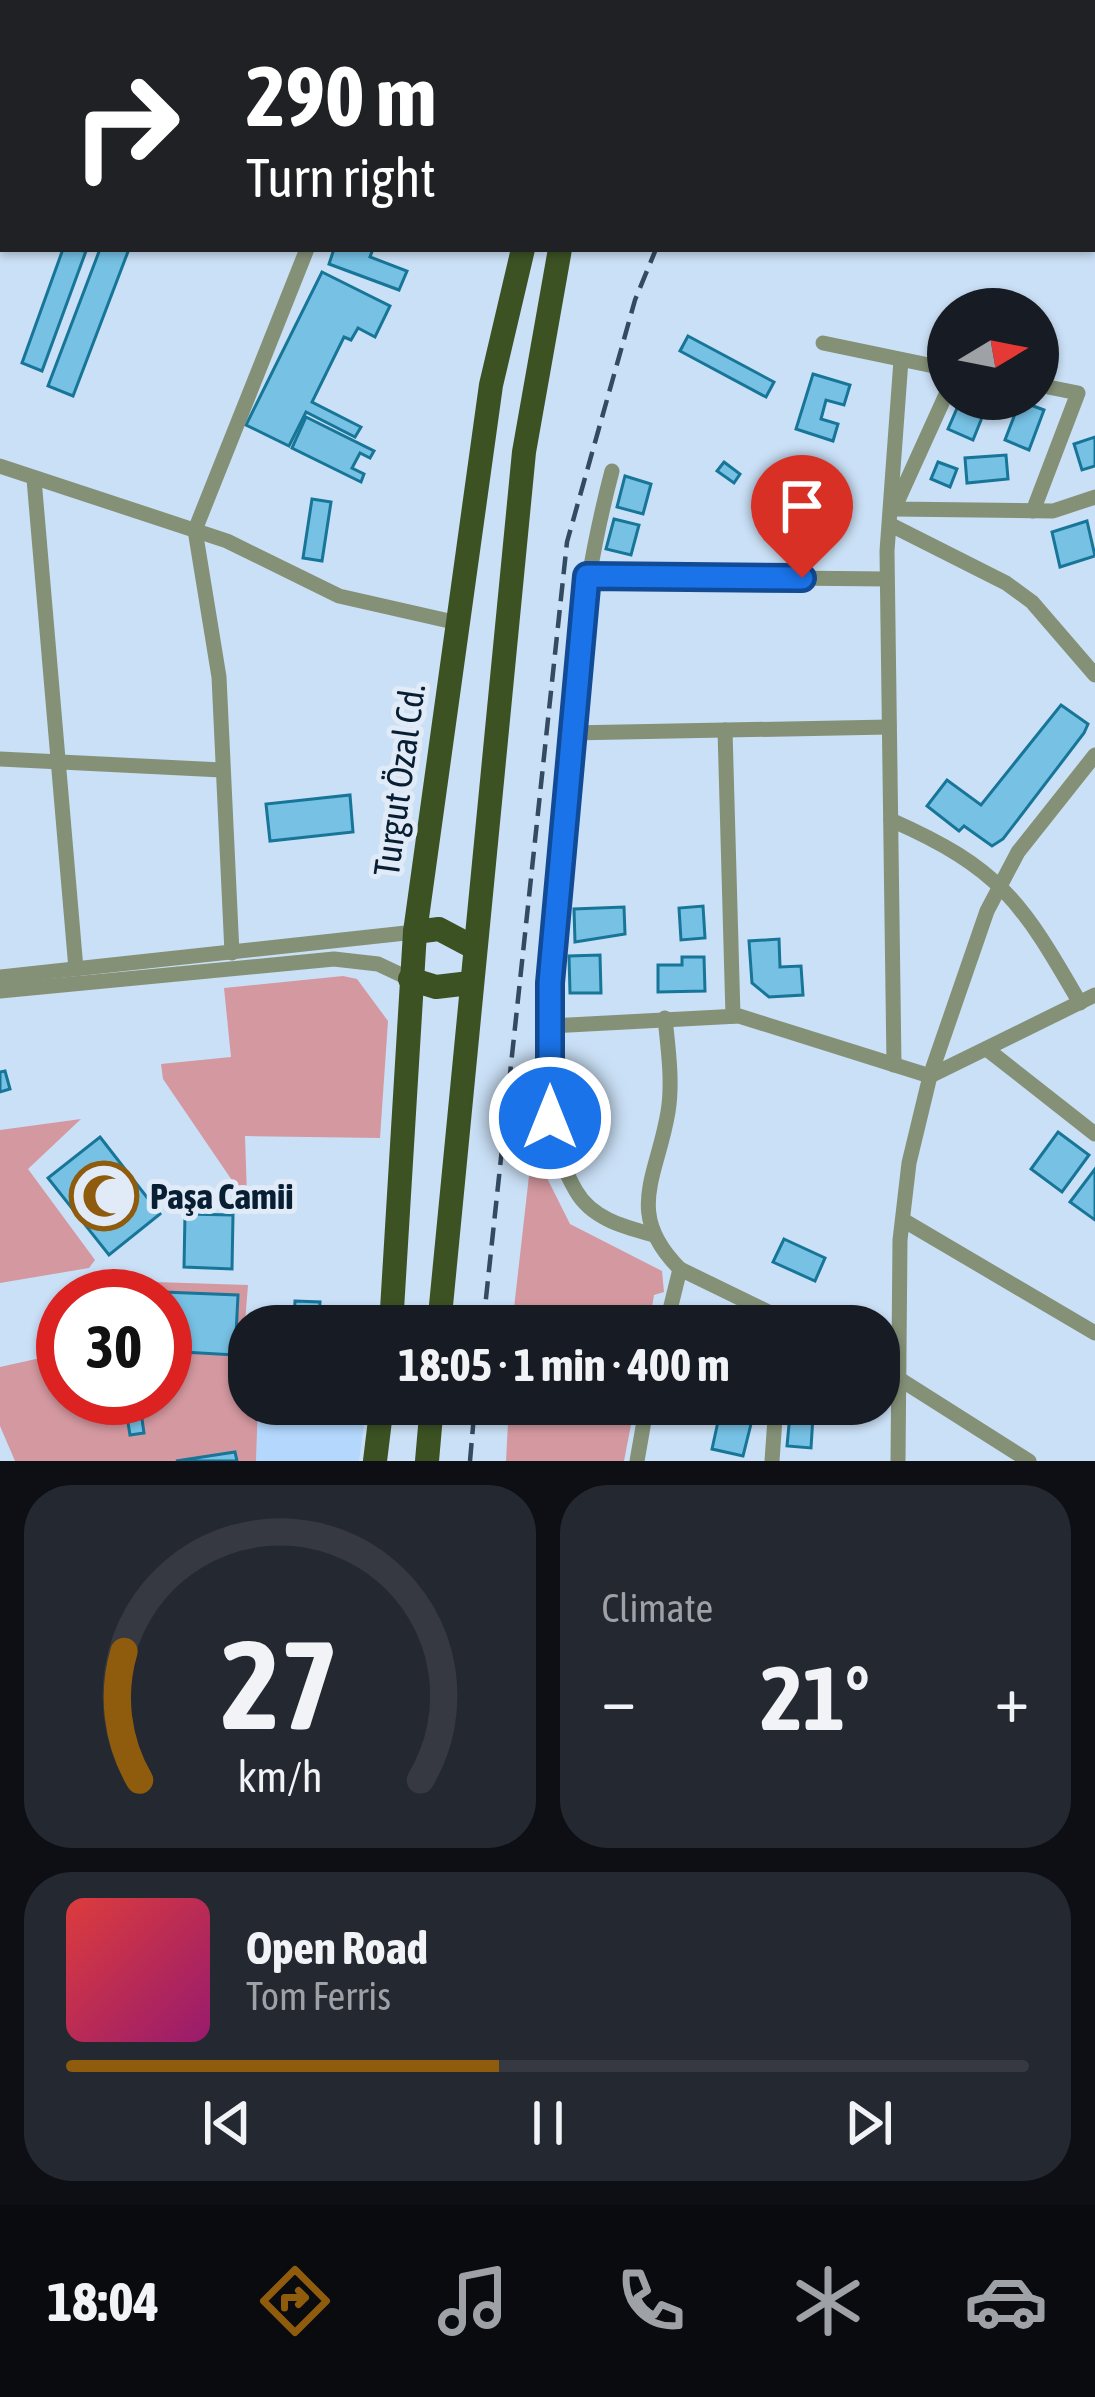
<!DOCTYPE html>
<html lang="en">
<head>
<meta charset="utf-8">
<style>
	:root { --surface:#171b24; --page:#242831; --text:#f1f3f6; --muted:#9ea1a6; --line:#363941; --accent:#8f5b0c }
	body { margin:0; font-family:"Asap Condensed",sans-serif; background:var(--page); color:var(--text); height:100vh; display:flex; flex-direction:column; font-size:45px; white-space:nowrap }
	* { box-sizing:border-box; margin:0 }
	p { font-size:39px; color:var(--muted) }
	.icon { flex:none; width:66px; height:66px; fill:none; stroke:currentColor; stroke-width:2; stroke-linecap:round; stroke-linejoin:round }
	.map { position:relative; height:1461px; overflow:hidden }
	.side { display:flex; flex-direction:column; gap:24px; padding:24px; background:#0d0f14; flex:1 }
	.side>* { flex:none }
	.hud { position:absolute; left:0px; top:0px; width:1095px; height:252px; box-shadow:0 3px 9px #0004; background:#202124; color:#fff; overflow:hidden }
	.needle { width:78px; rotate:80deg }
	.tools { position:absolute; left:927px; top:288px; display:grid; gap:24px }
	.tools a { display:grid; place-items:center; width:132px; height:132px; border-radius:50%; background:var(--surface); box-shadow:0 3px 9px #0004; font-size:60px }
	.speed { position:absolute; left:36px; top:1269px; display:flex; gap:24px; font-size:60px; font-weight:700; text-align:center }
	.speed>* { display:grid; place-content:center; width:156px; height:156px; border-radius:50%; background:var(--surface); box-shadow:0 3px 9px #0004; line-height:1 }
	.speed .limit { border:18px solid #d22; background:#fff; color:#111 }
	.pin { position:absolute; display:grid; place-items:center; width:102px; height:102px; color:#fff; margin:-123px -51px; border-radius:50% 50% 50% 0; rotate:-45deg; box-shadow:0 0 12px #0007 }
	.pin .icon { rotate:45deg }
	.me { position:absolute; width:132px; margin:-66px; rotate:0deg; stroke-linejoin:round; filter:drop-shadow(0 0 9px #0008) }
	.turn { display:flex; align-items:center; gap:42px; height:252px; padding:0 48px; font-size:54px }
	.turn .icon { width:156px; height:156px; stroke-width:2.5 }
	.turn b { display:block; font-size:84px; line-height:102px }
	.big { font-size:90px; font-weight:700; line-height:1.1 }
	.side .card { flex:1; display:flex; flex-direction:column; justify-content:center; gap:18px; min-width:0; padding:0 42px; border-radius:48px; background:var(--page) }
	.side .dial { align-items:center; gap:0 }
	.dial svg { height:312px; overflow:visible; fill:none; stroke:var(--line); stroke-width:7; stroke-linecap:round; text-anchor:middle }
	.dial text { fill:var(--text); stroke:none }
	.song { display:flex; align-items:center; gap:36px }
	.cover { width:144px; height:144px; border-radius:18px; background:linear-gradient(135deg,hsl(0 70% 55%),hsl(320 70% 35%)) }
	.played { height:12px; border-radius:6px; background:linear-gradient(90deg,var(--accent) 45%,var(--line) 45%) }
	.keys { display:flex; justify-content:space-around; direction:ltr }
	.heat { display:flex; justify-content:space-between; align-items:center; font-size:66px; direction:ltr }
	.side .tiles { flex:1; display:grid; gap:24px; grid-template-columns:1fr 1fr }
	.card:last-child { grid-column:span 2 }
	.trip { position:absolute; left:228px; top:1305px; width:672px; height:120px; border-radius:48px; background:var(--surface); box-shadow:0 3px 9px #0004; font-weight:700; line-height:120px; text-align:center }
	.menu { display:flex; height:192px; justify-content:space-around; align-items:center; background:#090b0e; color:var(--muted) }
	.menu .icon { width:84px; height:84px }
	.menu .selected { color:var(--accent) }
	.menu b { font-size:54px; color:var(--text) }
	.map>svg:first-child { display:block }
	.built { fill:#b3d7fd }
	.green { fill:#d498a0 }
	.building { fill:#76c1e4; stroke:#177598; stroke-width:3 }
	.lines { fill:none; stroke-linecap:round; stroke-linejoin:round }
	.street { stroke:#849177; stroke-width:15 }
	.primary { stroke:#3c5223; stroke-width:24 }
	.rail { stroke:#344a60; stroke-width:4.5; stroke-dasharray:18 9; stroke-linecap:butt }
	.route-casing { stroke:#114b97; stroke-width:30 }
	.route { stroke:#1a73e8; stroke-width:21 }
	.labels { text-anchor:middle; stroke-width:10; stroke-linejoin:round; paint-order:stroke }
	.street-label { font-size:36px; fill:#081e33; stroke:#e0ebf7 }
	.poi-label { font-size:36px; font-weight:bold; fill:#081e33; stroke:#e0ebf7; text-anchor:start }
</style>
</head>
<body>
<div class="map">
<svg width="1095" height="1461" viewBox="0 0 1095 1461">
	<rect width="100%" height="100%" fill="#cae0f6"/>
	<polygon class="built" points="258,1404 365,1416 359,1461 256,1461"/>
	<g class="green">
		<polygon points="343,976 357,979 388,1021 380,1138 245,1136 247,1196 242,1195 163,1079 161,1064 231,1057 224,988"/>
		<polygon points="81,1119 28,1169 95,1260 89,1268 0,1283 0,1130"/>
		<polygon points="531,1158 538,1160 570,1224 662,1271 664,1292 654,1295 649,1326 512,1326"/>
		<polygon points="123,1281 248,1285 242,1360 249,1360 249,1404 258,1404 256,1461 15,1461 0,1426 0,1367 63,1353 63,1398 165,1398 165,1296 126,1296"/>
		<polygon points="509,1404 635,1404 624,1461 506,1461"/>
	</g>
	<g class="building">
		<polygon points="63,249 86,251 42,371 22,363"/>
		<polygon points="100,249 129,249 73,396 48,386"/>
		<polygon points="334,249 373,249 370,257 407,271 399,290 329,264"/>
		<polygon points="322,272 390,306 375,337 358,328 351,340 344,337 312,402 361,427 355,437 306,412 289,446 246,425"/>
		<polygon points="688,336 774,382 766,397 680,351"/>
		<polygon points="813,374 850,385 844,405 826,400 821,419 838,424 833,441 796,429"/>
		<polygon points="961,399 989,400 973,440 948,429"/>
		<polygon points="1020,401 1044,410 1029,450 1005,440"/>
		<polygon points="306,417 374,451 370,458 360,453 352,468 364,474 361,482 292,448"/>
		<polygon points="1095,437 1095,466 1082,470 1074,444"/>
		<polygon points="1006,455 1008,479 967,483 965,458"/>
		<polygon points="724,462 740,474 734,483 717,471"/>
		<polygon points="938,462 957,469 950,487 931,479"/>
		<polygon points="625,476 651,484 643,514 617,507"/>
		<polygon points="312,499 331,502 322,561 303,558"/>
		<polygon points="614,519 639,525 631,555 606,549"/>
		<polygon points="1087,521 1095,556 1060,567 1052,532"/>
		<polygon points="1061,705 1088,724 1084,733 1003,839 992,846 964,826 959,831 927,806 947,780 981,805"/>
		<polygon points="350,795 353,832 270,841 266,804"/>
		<polygon points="703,906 705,938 681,940 679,908"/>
		<polygon points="624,907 625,934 575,942 574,909"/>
		<polygon points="779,939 780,967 801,966 803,995 769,997 752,983 749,941"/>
		<polygon points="600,955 601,993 570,993 569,956"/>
		<polygon points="682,957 704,957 705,991 658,992 658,965 682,965"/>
		<polygon points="5,1071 10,1089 0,1092 0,1072"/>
		<polygon points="1058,1132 1089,1155 1062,1192 1031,1169"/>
		<polygon points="100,1137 160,1214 109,1255 48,1178"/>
		<polygon points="1095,1169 1095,1220 1070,1202"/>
		<polygon points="185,1214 233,1215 232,1269 184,1267"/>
		<polygon points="784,1239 825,1258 815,1281 773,1262"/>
		<polygon points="163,1292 238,1295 235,1355 165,1351"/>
		<polygon points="295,1301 320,1302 319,1317 304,1316 303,1326 279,1326 279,1317 294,1318"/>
		<polygon points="124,1398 139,1398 144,1433 130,1435"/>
		<polygon points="790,1414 813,1416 811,1448 787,1446"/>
		<polygon points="719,1417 751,1424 743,1456 712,1449"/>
		<polygon points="235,1452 237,1461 176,1461"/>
	</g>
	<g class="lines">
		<g class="street">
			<polyline points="139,3 140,0"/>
			<polyline points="727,3 728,0"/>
			<polyline points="0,35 3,36"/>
			<polyline points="1092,112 1095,113"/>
			<polyline points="823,343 948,369"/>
			<polyline points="948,390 894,509 1053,511 1095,497"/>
			<polyline points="0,466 227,541 339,596 458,623"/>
			<path d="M612 471C575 610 567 752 557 895 551 968 540 1050 552 1123 555 1147 564 1170 576 1191 592 1219 625 1227 654 1235"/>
			<polyline points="34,479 76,969"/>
			<polyline points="1033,511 1078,393 1038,385"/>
			<polyline points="891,525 1006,583 1032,602 1095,675"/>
			<polyline points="587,576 887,579"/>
			<polyline points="725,730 733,1016"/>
			<polyline points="570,733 889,727"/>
			<polyline points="0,759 222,770"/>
			<path d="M891 820C1000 868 1022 902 1080 1003"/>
			<polyline points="232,953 219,677 195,530 307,249"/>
			<polyline points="0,977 415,932"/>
			<polyline points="0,991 334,959 378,964 410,979"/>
			<path d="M665 1018C668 1048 673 1082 668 1112 657 1178 624 1213 680 1269L666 1326"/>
			<polyline points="550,1026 739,1016 930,1076 1095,995"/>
			<polyline points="988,1050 1095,1134"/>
			<polyline points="894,1065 887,551 901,360"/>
			<polyline points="903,1220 1095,1333"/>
			<polyline points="680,1269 797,1326"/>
			<polyline points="879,1366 1029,1461"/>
			<polyline points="637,1461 647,1404"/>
			<polyline points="772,1461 776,1404"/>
			<polyline points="898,1461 900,1240 909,1163 930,1076 987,911 1018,852 1095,755"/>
		</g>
		<g class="primary">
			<polyline points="577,3 577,0"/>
			<polyline points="603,3 604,0"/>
			<polyline points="415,932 439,929 473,947"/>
			<polyline points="410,979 436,987 470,983"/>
			<polyline points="391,1326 415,932 491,385 523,249"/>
			<polyline points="439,1326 524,452 560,249"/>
			<polyline points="375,1461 382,1404"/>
			<polyline points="427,1461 432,1404"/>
		</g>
		<g class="rail">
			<polyline points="770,3 771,0"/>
			<polyline points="483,1326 567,542 635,300 656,249"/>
			<polyline points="470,1461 475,1404"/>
		</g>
	</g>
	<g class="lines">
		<defs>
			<polyline id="route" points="550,1118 550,983 587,576 802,578"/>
		</defs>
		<use href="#route" class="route-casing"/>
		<use href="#route" class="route"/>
	</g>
	<defs>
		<symbol id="mosque-ring" viewBox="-11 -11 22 22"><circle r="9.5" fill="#e0ebf7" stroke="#8f5b0c" stroke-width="1.5"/><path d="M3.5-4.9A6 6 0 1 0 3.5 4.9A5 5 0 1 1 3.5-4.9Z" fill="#8f5b0c"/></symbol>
	</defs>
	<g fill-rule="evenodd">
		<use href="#mosque-ring" x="66" y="1158" width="76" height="76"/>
	</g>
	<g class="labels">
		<g class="street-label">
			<text transform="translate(399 780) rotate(-82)" y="13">Turgut Özal Cd.</text>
		</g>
		<g class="poi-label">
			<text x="150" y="1209">Paşa Camii</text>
		</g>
	</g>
</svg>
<div class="tools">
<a><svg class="needle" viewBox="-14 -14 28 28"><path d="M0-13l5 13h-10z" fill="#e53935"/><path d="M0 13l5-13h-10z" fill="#9ea1a6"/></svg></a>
</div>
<div class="speed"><div class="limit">30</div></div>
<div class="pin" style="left:802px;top:578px;background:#d93025"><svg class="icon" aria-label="arrive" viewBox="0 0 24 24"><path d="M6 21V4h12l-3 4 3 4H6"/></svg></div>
<svg class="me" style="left:550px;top:1118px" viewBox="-20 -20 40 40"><circle r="17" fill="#1a73e8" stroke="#fff" stroke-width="3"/><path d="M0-11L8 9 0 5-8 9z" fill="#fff"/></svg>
<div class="trip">18:05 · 1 min · 400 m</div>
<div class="hud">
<div class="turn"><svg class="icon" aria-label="right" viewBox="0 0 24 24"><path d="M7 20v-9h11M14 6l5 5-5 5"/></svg><div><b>290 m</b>Turn right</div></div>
</div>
</div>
<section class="side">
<div class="tiles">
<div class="card dial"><svg viewBox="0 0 100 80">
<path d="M14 69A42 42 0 1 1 86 69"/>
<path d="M14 69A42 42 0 0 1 10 36" stroke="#8f5b0c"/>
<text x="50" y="56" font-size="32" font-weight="700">27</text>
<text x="50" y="72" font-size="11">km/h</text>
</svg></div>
<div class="card"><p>Climate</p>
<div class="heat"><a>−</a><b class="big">21°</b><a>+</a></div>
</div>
<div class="card">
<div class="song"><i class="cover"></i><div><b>Open Road</b><p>Tom Ferris</p></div></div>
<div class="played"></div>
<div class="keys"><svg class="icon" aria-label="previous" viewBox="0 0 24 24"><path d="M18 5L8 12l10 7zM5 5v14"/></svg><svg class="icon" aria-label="pause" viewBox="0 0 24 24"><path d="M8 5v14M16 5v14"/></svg><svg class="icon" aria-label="next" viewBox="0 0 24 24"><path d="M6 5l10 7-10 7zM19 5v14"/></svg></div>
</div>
</div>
</section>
<nav class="menu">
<b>18:04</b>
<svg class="icon selected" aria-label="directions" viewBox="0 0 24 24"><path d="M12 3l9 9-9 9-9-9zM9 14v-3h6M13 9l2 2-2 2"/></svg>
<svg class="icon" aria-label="music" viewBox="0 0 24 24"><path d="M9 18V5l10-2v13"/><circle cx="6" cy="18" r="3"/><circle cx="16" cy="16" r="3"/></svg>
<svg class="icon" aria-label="phone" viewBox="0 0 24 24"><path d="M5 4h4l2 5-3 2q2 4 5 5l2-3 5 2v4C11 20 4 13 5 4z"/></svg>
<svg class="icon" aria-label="climate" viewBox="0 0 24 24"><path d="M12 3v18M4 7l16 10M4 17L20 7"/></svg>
<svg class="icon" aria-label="car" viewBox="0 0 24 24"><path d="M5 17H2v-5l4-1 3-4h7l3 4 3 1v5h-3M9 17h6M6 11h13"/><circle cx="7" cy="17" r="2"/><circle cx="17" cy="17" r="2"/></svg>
</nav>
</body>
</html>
